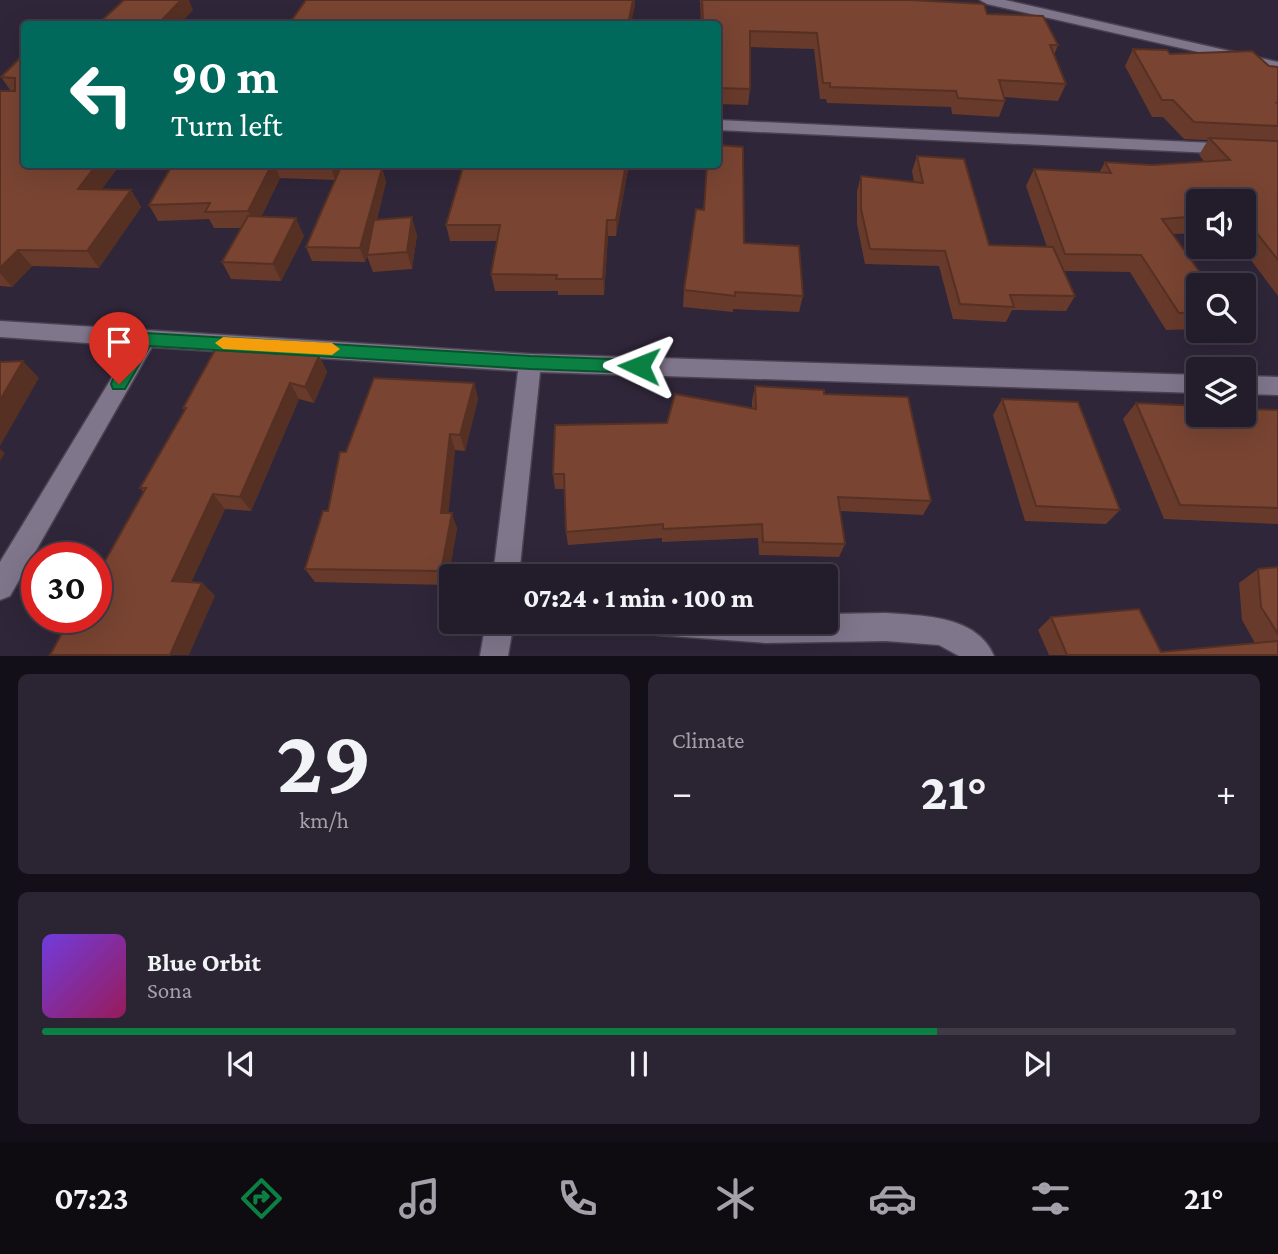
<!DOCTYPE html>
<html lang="en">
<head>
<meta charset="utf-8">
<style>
	:root { --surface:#231c2b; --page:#2b2533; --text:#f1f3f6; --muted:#a3a1a9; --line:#403a47; --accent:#0b8043 }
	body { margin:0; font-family:"Crimson Pro",serif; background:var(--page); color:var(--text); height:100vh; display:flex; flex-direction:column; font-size:26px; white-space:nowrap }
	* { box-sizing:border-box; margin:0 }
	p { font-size:23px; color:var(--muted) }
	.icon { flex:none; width:38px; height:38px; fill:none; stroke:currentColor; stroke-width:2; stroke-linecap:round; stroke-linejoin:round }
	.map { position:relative; height:656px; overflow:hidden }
	.sheet { display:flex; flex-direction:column; gap:18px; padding:18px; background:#130f18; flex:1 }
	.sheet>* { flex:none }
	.top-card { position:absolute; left:21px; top:21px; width:700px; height:147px; border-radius:7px; box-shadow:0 7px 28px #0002,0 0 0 2px var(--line); background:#00695c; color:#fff; overflow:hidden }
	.buttons { position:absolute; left:1186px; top:189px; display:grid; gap:14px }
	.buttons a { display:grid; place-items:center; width:70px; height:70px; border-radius:7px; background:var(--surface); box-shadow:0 7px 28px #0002,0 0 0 2px var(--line); font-size:35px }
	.speed { position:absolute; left:21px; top:542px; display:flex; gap:14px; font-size:35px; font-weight:700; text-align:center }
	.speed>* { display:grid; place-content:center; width:91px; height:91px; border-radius:50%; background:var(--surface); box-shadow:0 7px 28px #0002,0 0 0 2px var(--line); line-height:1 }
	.speed .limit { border:10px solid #d22; background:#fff; color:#111 }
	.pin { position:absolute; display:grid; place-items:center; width:60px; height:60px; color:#fff; margin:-72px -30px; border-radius:50% 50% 50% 0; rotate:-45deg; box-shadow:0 0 7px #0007 }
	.pin .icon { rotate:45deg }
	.me { position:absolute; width:77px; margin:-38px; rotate:272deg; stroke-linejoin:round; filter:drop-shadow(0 0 5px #0008) }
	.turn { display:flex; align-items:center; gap:24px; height:147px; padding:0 35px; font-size:32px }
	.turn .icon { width:91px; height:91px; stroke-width:2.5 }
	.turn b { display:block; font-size:49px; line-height:60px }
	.big { font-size:52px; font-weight:800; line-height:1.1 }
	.sheet .card { flex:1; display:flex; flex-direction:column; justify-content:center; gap:10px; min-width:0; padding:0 24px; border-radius:10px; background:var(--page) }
	.sheet .dial { align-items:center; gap:0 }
	.dial b { font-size:91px; line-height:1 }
	.song { display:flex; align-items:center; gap:21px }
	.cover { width:84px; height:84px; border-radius:10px; background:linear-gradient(135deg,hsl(260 70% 55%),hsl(330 70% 35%)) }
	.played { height:7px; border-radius:4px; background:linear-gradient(90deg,var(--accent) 75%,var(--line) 75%) }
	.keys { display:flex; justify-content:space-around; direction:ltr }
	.heat { display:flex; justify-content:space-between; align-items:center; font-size:38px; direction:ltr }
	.sheet .tiles { flex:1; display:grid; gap:18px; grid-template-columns:1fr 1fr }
	.card:last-child { grid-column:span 2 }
	.trip { position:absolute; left:439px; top:564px; width:399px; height:70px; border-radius:7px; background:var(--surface); box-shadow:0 7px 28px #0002,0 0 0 2px var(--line); font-weight:800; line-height:70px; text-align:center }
	.tab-bar { display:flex; height:112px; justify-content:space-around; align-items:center; background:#0e0b11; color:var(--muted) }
	.tab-bar .icon { width:49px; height:49px }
	.tab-bar .selected { color:var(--accent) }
	.tab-bar b { font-size:32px; color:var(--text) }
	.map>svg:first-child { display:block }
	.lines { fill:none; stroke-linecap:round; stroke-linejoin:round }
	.minor-casing { stroke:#4a4252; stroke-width:3 }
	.minor { fill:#80768c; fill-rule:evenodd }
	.wall { fill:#683a2b }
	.shaded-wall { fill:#553023 }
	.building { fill:#794432; stroke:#553023; stroke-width:2 }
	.route { fill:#0b8043; stroke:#07532c; stroke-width:2 }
	.slow { fill:#f59e0b }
</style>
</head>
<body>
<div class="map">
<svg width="1278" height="656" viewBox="0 0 1278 656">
	<rect width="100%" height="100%" fill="#2f2639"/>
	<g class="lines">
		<defs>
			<g id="minor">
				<polygon points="980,0 1005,0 1278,62 1278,70 987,4"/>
				<polygon points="718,120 1278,146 1278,156 718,130"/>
				<polygon points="0,321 530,354 1199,375 1199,393 540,372 519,576 493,576 518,371 152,347 10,596 0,600 0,562 131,346 0,337"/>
				<polygon points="1244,376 1278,377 1278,395 1244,394"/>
				<path d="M886 613C923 616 977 615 994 656H959L939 645 886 641 766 643 658 635 648 631 644 621H826V614Z"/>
				<polygon points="486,621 514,621 508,656 480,656"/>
			</g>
		</defs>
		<use href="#minor" class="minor-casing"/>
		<use href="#minor" class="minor"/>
	</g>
	<g class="wall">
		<polygon points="700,0 911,0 987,14 1058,45 1054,55 1066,84 1058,101 1004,97 1005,101 999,117 952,114 951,107 827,103 826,99 820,99 814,49 750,47 750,89 748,105 718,104 718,24 701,24"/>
		<polygon points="1133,49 1170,54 1278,126 1278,296 1241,247 1244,247 1244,201 1199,201 1199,233 1173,234 1199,285 1199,329 1166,330 1130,272 1064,271 1075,296 1066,311 1012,310 1006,322 953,319 939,266 865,264 857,224 857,191 861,176 914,182 912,171 917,156 989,245 1047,247 1026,186 1034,169 1099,173 1105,162 1152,165 1204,161 1199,155 1208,140 1184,139 1163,117 1152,117 1125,66"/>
		<polygon points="24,54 101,189 131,190 141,207 99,268 32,266 12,287 0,286 0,91 11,91 1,77"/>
		<polygon points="173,164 378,164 377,168 382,168 386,182 377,219 417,235 412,269 373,272 367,256 365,262 312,261 306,247 335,180 280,178 261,217 304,236 281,281 231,279 222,262 242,228 214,228 209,219 158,221 149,205"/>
		<polygon points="464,164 629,164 616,236 608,236 604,295 558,295 558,291 495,291 491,274 498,241 450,241 446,225"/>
		<polygon points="744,243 803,296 799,312 733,309 733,312 683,307 684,290"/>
		<polygon points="319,356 327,372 314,403 299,399 251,511 225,509 191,582 202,583 215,596 96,618 144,492 140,488 185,410 183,408"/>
		<polygon points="474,383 478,399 465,451 455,450 448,513 457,528 447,585 315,582 305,569 328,511 346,452"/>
		<polygon points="755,386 824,394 931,501 923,515 840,511 845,544 839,557 759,555 758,538 662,542 662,538 568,545 566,532 565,489 555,489 553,474 667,423 752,409 752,401"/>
		<polygon points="1002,399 1120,510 1106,524 1025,521 993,415"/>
		<polygon points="1136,403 1278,410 1278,524 1164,519 1123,419"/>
		<polygon points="1278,567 1278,655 1049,655 1038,630 1051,617 1161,652 1255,643 1242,620 1239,583 1258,569"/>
	</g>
	<g class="shaded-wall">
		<polygon points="181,0 189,0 193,10 180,24 158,24"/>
		<polygon points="633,0 635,0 635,6 631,24 628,24"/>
		<polygon points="97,164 121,164 89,206 78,189"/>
		<polygon points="272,164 274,164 280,178 256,228 248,211"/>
		<polygon points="330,164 343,164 335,180"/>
		<polygon points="370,164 378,164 373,183 369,169"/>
		<polygon points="626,164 629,164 616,236 616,220"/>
		<polygon points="382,168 386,182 365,262 360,248"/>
		<polygon points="131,190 141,207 99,268 87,251"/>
		<polygon points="412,217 417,235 412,269 407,252"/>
		<polygon points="296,218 304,236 281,281 273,264"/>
		<polygon points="607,220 608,236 604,295 603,279"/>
		<polygon points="18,250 32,266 12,287 0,273 0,268"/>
		<polygon points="319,356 327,372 314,403 305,387"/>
		<polygon points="23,361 39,378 0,446 0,400"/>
		<polygon points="290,383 299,399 251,511 240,497"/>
		<polygon points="474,383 478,399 465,451 460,435"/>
		<polygon points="450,434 455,450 447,528 441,513"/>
		<polygon points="0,449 5,453 0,461"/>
		<polygon points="213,494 225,509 186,594 172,581"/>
		<polygon points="452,513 457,528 447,585 441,571"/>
		<polygon points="202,583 215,596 189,655 170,655"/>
	</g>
	<g class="building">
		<polygon points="124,0 181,0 158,24 55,24 57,23 99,23"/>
		<polygon points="306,0 633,0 628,24 289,24"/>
		<polygon points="702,0 911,0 984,4 987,14 1043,16 1058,45 1050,45 1066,84 999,80 1005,101 958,98 956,91 830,87 830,83 823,83 817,33 750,31 750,89 718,88 718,24 703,24"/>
		<polygon points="1133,49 1167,50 1170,54 1252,51 1269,66 1278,67 1278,103 1277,103 1278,104 1278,126 1194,122 1173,100 1162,100"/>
		<polygon points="24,54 24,164 97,164 78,189 131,190 87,251 18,250 0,268 0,91 15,91 15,78 1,77"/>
		<polygon points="1209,138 1278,141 1278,260 1244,217 1244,201 1199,201 1199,216 1162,219 1209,285 1199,285 1199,312 1179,313 1141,255 1065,254 1034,169 1111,173 1105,162 1152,165 1230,160"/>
		<polygon points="718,145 743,147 744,243 799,246 803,296 735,292 735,296 684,290 696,209 704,210 707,164 718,164"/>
		<polygon points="917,156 964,159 989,245 1053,247 1075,296 1010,295 1014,307 960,304 945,251 870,249 861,209 861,176 923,183"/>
		<polygon points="173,164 272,164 248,211 205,212 210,203 149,205"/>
		<polygon points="342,164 370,164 369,169 382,168 360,248 306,247"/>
		<polygon points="464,164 626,164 616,220 607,220 603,279 556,279 557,275 491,274 500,225 446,225"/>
		<polygon points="248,216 296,218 273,264 222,262"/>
		<polygon points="412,217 407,252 367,255 374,220"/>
		<polygon points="215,350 319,356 305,387 290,383 240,497 213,494 172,581 202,583 170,655 50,655 70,618 96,618 96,577 146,488 140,488 186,408 183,408"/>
		<polygon points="23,361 0,400 0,362"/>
		<polygon points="374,378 474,383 460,435 450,434 441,513 452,513 441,571 305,569 323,511 328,511 340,452 346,452"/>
		<polygon points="755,386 824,390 824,394 908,397 931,501 838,497 845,544 763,542 762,524 663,529 663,524 566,532 564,474 553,474 555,425 667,423 675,394 756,409"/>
		<polygon points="1002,399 1078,402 1120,510 1036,506"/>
		<polygon points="1136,403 1199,406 1199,415 1244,415 1244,409 1278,410 1278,508 1180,505"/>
		<polygon points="1278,567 1278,634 1261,607 1258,569"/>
		<polygon points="1139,609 1161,652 1278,641 1278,655 1067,655 1051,617"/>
	</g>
	<polygon class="route" points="146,333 530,356 639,360 645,362 648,366 645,371 639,373 530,369 150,346 125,389 113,389 111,384 113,379 140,335"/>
	<polygon class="slow" points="223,337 332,343 340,349 332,355 223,349 215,343"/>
</svg>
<div class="buttons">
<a><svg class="icon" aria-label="sound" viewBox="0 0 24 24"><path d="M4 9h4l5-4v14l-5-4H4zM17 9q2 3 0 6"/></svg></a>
<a><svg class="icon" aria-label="search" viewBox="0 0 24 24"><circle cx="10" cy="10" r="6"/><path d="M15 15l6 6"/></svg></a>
<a><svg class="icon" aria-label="layers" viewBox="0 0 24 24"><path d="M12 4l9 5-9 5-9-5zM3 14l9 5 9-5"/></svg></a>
</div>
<div class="speed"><div class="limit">30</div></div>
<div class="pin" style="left:119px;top:384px;background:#d93025"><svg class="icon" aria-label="arrive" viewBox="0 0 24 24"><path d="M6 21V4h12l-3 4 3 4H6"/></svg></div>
<svg class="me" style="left:639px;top:366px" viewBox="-20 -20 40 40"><path d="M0-17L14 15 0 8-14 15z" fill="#0b8043" stroke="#fff" stroke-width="4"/></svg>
<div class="trip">07:24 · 1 min · 100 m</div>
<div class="top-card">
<div class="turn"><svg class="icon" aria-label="left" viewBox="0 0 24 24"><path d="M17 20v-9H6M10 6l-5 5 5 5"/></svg><div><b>90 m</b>Turn left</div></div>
</div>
</div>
<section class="sheet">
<div class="tiles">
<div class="card dial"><b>29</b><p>km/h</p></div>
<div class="card"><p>Climate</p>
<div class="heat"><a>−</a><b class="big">21°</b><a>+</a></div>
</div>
<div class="card">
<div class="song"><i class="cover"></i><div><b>Blue Orbit</b><p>Sona</p></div></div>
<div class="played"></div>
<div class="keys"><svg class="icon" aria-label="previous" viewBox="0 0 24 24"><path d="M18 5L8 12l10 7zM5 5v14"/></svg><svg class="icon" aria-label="pause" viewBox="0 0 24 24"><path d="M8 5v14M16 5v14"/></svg><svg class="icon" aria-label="next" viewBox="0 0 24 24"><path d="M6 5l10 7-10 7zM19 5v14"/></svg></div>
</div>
</div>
</section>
<nav class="tab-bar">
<b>07:23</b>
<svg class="icon selected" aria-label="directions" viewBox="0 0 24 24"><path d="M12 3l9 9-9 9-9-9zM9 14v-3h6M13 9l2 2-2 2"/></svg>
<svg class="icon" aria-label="music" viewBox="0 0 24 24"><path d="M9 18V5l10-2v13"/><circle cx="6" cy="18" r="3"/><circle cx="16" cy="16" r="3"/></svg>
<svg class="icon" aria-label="phone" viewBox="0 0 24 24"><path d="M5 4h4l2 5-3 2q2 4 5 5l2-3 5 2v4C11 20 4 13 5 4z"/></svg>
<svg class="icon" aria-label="climate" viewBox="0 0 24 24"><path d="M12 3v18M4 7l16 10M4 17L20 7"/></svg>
<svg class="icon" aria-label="car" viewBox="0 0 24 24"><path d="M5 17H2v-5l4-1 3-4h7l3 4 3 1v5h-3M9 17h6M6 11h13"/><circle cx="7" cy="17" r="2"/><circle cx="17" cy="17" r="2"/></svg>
<svg class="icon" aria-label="filters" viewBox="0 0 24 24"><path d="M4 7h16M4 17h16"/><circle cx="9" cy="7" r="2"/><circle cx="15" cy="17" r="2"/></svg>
<b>21°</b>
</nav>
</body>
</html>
